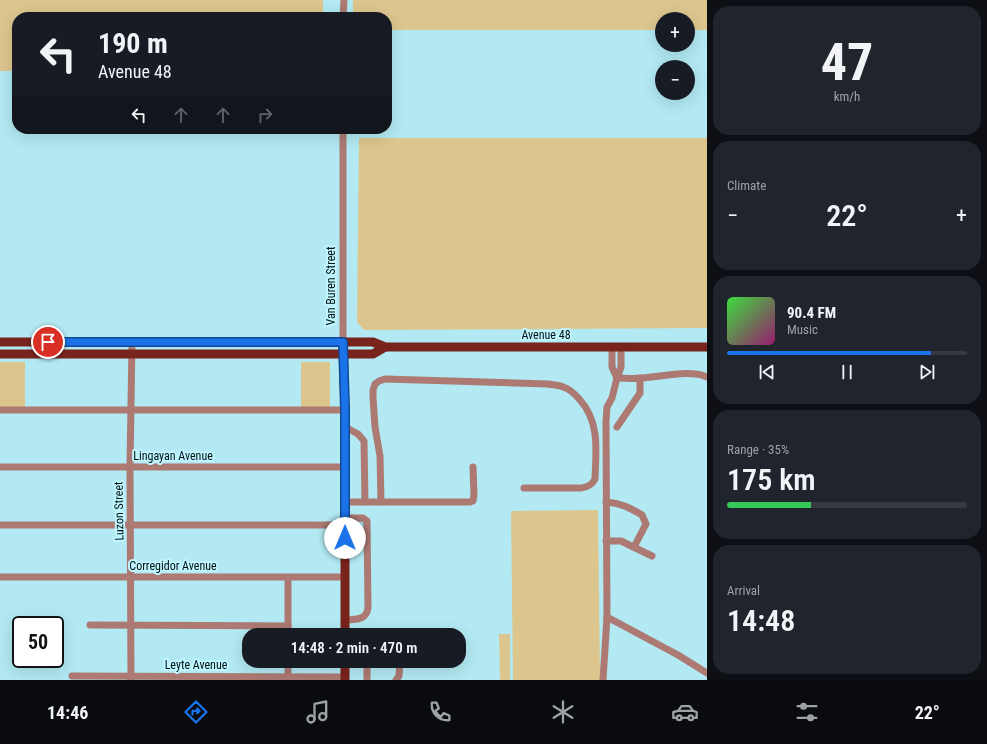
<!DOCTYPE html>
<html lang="en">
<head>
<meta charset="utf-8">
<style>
	:root { --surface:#171b24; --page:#20242c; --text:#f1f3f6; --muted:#9ea1a6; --line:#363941; --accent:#1a73e8 }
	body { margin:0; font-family:"Roboto Condensed",sans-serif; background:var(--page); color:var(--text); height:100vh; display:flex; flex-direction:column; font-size:15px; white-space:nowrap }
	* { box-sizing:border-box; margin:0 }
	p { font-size:13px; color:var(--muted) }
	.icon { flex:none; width:22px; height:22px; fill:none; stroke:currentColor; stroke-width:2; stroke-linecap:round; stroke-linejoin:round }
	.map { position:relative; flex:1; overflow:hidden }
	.panel { display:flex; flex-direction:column; gap:6px; padding:6px; background:#0d0f14; width:280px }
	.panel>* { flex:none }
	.banner { position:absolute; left:12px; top:12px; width:380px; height:122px; border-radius:16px; box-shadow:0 4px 16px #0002; background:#171b24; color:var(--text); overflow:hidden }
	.fabs { position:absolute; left:655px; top:12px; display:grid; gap:8px }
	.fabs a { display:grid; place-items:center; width:40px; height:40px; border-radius:50%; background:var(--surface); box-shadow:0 4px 16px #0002; font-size:20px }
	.speed { position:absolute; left:12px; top:616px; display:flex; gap:8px; font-size:20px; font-weight:700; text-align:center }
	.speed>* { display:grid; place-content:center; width:52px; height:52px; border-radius:50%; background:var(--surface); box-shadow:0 4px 16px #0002; line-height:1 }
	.speed .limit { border:2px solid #111; border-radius:6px; background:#fff; color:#111 }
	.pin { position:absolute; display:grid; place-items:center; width:34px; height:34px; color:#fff; margin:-17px; border:2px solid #fff; border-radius:50%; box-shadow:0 1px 4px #0007 }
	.me { position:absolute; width:44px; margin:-22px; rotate:0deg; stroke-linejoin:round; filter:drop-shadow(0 0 3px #0008) }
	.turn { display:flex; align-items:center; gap:14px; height:84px; padding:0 20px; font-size:18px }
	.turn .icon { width:52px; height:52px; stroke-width:2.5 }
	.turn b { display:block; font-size:28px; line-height:34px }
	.lanes { display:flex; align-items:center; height:38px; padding:0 20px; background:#0003; justify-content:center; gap:20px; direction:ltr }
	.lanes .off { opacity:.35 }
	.big { font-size:30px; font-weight:600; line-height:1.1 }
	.panel .card { flex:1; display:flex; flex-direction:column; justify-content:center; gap:6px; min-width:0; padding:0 14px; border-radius:16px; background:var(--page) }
	.panel .dial { align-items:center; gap:0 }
	.dial b { font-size:52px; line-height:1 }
	.song { display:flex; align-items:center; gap:12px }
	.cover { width:48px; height:48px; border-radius:6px; background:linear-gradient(135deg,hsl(120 70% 55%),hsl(320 70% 35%)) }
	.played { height:4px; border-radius:2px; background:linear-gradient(90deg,var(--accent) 85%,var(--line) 85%) }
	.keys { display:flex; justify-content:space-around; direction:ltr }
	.heat { display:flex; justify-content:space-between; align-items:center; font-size:22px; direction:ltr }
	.charge { height:6px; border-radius:3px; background:linear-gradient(90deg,#34c759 35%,var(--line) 0) }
	.trip { position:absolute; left:242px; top:628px; width:224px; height:40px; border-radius:16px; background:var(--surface); box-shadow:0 4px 16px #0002; font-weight:600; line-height:40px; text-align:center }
	.tabs { display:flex; height:64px; justify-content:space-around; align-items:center; background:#090b0e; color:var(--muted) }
	.tabs .icon { width:28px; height:28px }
	.tabs .current { color:var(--accent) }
	.tabs b { font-size:18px; color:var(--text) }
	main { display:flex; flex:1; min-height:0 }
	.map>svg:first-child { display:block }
	.green { fill:#ddc68e }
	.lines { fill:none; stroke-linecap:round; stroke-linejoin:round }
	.minor { stroke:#ac7a73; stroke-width:7 }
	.major { stroke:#78231c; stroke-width:9 }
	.route-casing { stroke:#114b97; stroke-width:10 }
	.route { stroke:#1a73e8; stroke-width:7 }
	.labels { text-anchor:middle; stroke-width:4; stroke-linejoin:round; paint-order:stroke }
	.street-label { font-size:12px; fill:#001013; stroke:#bff6ff }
</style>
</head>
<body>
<main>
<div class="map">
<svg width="707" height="680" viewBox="0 0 707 680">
	<rect width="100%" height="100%" fill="#b2e9f2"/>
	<g class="green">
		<polygon points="0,0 323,0 323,17 17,17 17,71 0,71"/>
		<polygon points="353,0 707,0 707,30 688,30 688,19 662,19 662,30 387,30 387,17 353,17"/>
		<polygon points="359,138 707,138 707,328 364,330 357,322"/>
		<rect x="0" y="362" width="25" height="45"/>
		<rect x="301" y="362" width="29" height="45"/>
		<polygon points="598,510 600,680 513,680 511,511"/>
		<polygon points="499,634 510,634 510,680 500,680"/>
		<rect x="291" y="661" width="39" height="5"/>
	</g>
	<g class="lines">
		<g class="minor">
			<polyline points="343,17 344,0"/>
			<polyline points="343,129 343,342"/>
			<polyline points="612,347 612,367 617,378"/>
			<path d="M617 378C625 378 633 379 642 378 661 377 690 369 707 377"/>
			<polyline points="0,410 345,410"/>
			<polyline points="345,427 358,434 364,441 365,502"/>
			<polyline points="617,427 640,393 640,378"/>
			<polyline points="0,467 345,467"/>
			<polyline points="345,502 470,502 473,501 474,495 473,467"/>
			<path d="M381 502 380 456 375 427 373 398V390L375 384 379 381 385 379 548 384C553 385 559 385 563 387 570 389 575 394 580 400 600 422 596 451 595 479 592 485 588 487 581 488H524"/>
			<path d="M606 502C621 503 630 508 642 515L646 524 634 547"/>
			<path d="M345 518H363L367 521 368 608C366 621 355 619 345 620"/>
			<polyline points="0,525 345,525"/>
			<polyline points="606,541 621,541 652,556"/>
			<polyline points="0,577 345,577"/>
			<polyline points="607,617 678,655 707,673"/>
			<polyline points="90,625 288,626"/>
			<polyline points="288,635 288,577"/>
			<polyline points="288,661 288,680"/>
			<polyline points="367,661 367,680"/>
			<polyline points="72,676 345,677"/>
			<polyline points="131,680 130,467 132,342"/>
			<polyline points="396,680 399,676 400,661"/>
			<polyline points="603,680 607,617 606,421 607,407 612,398 617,378 621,367 621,347"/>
		</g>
		<g class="major">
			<polyline points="0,342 373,342 385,347 707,347"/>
			<polyline points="343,348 345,410 345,635"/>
			<polyline points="0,354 373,354 385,347"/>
			<polyline points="345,661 345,680"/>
		</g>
	</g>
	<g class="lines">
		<defs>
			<polyline id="route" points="48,342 343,342 345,410 345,538"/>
		</defs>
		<use href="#route" class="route-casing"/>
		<use href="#route" class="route"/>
	</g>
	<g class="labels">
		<g class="street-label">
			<text transform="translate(331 286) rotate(-90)" y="4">Van Buren Street</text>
			<text x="546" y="339">Avenue 48</text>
			<text x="173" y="460">Lingayan Avenue</text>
			<text transform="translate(119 511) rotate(-91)" y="4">Luzon Street</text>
			<text x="173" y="570">Corregidor Avenue</text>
			<text x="196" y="669">Leyte Avenue</text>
		</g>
	</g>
</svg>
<div class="fabs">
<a>+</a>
<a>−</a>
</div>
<div class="speed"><div class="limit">50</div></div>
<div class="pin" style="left:48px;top:342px;background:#d93025"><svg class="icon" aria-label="arrive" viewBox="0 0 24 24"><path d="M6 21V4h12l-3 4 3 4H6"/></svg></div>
<svg class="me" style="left:345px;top:538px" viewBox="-20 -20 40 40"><circle r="19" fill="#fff"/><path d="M0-13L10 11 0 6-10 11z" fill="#1a73e8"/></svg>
<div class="trip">14:48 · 2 min · 470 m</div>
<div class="banner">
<div class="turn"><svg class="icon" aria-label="left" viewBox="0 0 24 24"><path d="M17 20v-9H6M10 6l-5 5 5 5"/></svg><div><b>190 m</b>Avenue 48</div></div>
<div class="lanes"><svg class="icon" aria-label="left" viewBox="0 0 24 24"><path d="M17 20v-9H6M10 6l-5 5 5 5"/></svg><svg class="icon off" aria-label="ahead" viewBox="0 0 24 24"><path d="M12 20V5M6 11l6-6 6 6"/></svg><svg class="icon off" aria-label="ahead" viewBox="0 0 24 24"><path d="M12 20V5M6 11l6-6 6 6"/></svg><svg class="icon off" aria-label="right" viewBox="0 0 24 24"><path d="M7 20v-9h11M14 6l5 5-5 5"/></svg></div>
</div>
</div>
<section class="panel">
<div class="card dial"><b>47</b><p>km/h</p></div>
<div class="card"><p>Climate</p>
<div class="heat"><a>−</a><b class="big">22°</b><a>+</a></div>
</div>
<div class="card">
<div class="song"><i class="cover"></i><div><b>90.4 FM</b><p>Music</p></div></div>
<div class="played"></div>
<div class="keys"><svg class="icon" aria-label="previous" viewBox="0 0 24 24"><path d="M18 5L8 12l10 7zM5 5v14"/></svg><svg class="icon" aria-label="pause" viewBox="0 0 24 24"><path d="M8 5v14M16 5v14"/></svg><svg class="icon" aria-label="next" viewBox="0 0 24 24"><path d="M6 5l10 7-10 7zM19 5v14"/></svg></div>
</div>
<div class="card"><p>Range · 35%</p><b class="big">175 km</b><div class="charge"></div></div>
<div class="card"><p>Arrival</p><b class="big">14:48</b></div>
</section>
</main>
<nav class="tabs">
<b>14:46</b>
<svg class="icon current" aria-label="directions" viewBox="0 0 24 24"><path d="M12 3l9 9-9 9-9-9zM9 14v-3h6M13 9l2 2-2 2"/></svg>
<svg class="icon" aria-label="music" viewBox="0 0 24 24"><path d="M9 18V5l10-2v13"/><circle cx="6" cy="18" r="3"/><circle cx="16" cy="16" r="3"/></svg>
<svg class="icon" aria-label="phone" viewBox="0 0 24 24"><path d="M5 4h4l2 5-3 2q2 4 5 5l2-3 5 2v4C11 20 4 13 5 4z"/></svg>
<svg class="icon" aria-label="climate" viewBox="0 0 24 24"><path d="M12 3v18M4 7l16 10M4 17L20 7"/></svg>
<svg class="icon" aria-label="car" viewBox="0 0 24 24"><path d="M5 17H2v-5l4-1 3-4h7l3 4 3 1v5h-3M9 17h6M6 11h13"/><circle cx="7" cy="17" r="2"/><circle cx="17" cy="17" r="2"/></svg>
<svg class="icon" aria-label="filters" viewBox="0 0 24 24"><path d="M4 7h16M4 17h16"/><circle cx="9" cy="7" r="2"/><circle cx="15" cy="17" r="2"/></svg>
<b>22°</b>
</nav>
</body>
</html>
